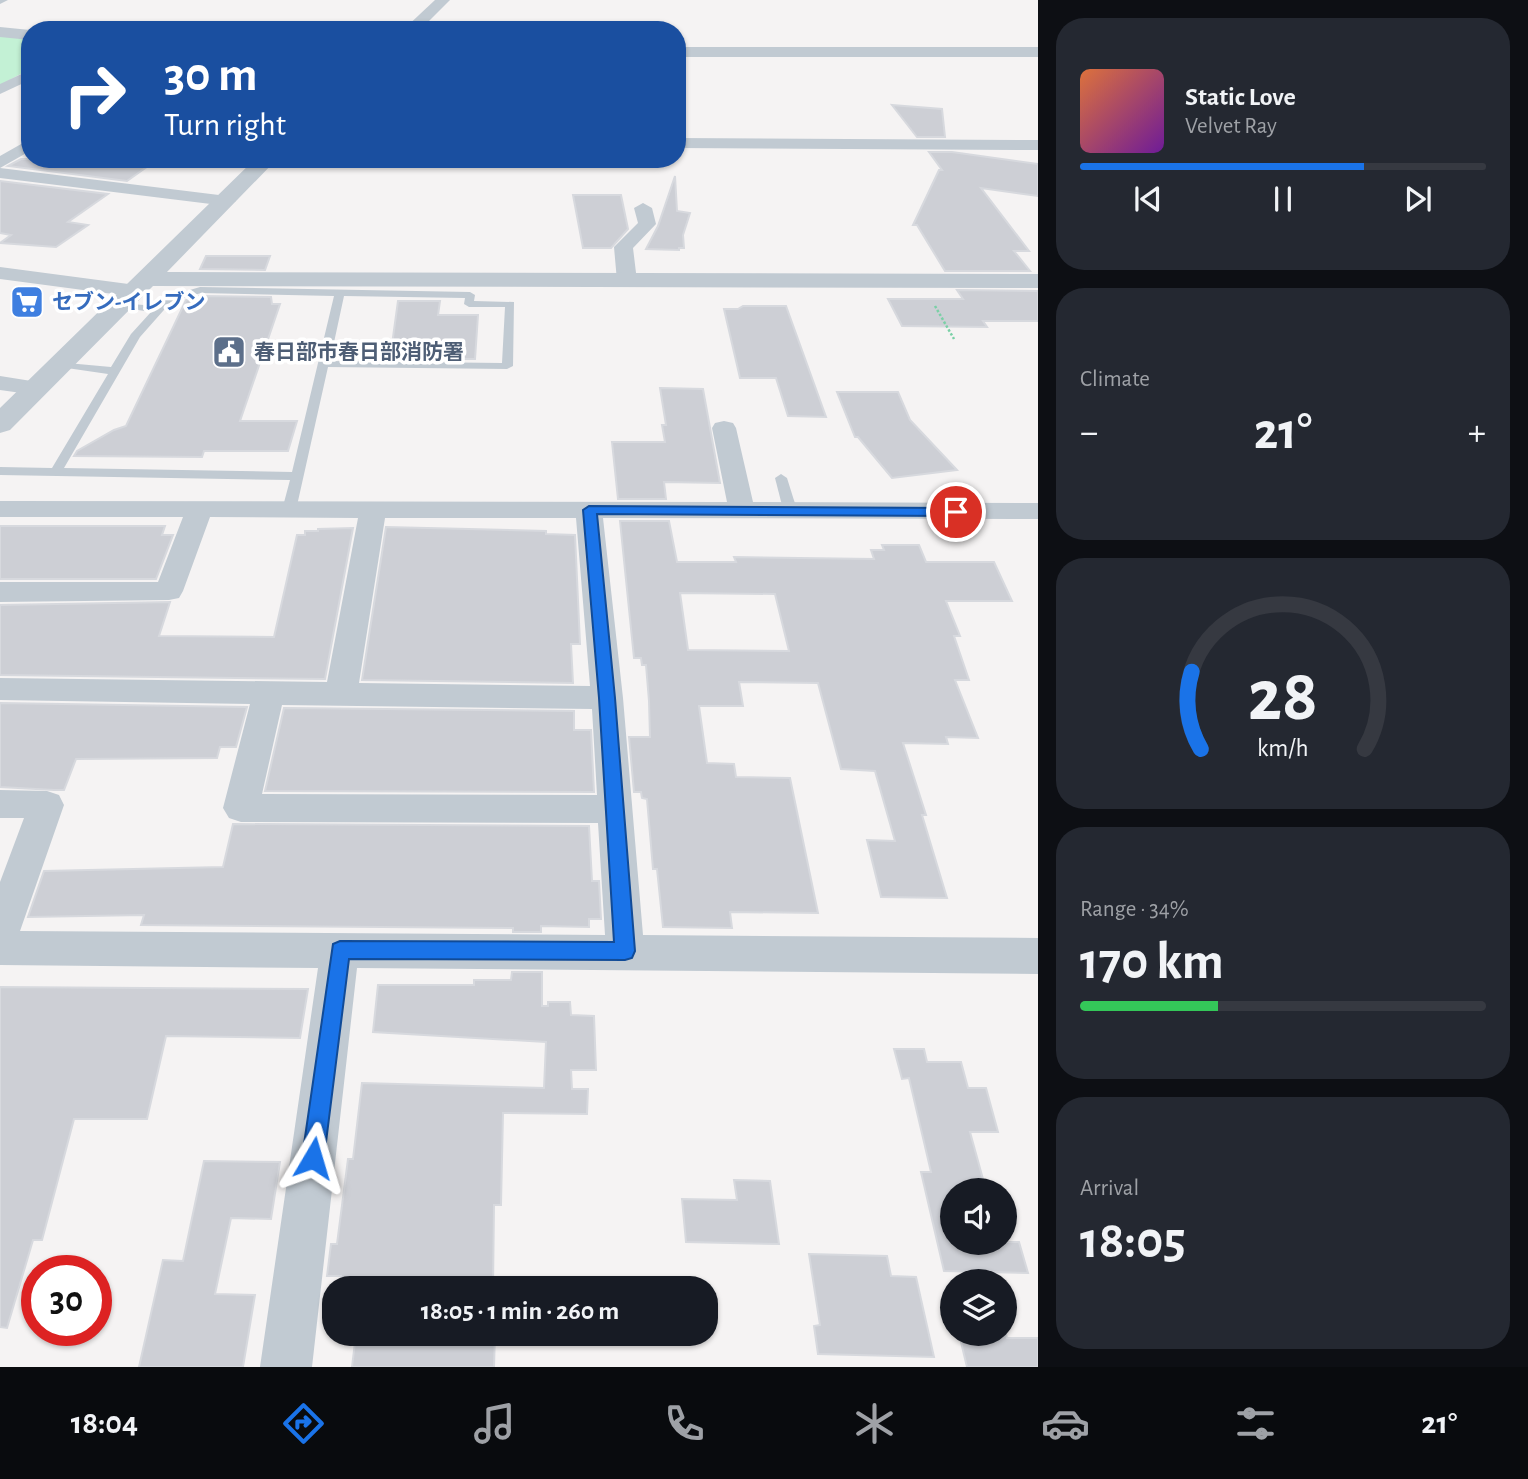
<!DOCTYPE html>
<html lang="en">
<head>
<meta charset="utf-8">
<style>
	:root { --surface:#171b24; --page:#242831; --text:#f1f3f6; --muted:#9ea1a6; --line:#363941; --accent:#1a73e8 }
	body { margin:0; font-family:"Alegreya Sans","Noto Sans JP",sans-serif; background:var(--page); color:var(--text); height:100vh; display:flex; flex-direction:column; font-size:26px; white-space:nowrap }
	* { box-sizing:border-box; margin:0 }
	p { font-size:23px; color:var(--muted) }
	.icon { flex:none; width:38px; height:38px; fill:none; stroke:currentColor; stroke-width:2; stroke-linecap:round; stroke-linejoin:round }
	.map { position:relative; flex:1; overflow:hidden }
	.sheet { display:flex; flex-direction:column; gap:18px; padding:18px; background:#0d0f14; width:490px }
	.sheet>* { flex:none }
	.top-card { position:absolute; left:21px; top:21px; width:665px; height:147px; border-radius:28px; box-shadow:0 2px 5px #0004; background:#1a4fa0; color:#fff; overflow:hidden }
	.buttons { position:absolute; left:940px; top:1178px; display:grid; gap:14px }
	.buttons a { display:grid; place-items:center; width:77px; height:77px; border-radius:50%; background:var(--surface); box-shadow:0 2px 5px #0004; font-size:35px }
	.speed { position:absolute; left:21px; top:1255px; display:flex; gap:14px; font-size:35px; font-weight:700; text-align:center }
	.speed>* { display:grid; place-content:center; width:91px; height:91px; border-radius:50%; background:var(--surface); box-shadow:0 2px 5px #0004; line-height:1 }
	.speed .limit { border:10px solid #d22; background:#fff; color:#111 }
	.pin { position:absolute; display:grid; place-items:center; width:60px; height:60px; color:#fff; margin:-30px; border:4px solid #fff; border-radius:50%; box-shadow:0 2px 7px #0007 }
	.me { position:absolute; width:77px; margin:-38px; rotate:7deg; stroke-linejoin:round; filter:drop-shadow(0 0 5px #0008) }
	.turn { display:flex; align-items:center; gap:24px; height:147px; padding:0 28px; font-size:32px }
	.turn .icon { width:91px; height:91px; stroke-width:2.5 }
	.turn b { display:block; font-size:49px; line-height:60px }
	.big { font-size:52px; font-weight:700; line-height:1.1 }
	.sheet .card { flex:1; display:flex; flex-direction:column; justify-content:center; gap:10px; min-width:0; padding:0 24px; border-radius:28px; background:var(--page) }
	.sheet .dial { align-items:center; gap:0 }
	.dial svg { height:182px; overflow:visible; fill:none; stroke:var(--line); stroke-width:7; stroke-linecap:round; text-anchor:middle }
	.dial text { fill:var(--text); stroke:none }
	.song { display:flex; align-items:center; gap:21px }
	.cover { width:84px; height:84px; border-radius:10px; background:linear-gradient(135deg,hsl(20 70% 55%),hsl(280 70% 35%)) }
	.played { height:7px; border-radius:4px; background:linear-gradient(90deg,var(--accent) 70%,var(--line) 70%) }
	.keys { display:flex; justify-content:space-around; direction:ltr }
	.heat { display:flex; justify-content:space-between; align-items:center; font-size:38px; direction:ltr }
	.charge { height:10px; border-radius:5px; background:linear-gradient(90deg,#34c759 34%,var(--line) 0) }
	.trip { position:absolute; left:322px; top:1276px; width:396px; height:70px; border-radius:28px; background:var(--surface); box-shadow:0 2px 5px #0004; font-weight:700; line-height:70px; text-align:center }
	.tab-bar { display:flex; height:112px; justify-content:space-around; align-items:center; background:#090b0e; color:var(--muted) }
	.tab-bar .icon { width:49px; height:49px }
	.tab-bar .selected { color:var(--accent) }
	.tab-bar b { font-size:32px; color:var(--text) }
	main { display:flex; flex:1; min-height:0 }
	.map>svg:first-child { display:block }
	.green { fill:#c3f1d5 }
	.building { fill:#cdcfd5; stroke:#d7d9de; stroke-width:2; fill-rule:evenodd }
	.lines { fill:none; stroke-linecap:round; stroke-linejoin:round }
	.path { stroke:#7ad0a6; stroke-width:2.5; stroke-dasharray:2.5 2; stroke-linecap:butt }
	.service { fill:#c1cad2; fill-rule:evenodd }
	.minor { fill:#c1cad2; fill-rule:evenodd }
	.tertiary { fill:#c1cad2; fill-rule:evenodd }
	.route { fill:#1a73e8; stroke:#114b97; stroke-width:2 }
	.labels { text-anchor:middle; stroke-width:7; stroke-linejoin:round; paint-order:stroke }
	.far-shop-label { font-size:21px; font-weight:bold; fill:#366cbe; stroke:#fff; text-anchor:start }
	.far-service-label { font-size:21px; font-weight:bold; fill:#4e5e75; stroke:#fff; text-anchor:start }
</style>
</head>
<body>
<main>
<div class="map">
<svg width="1038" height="1367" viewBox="0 0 1038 1367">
	<rect width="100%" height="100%" fill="#f5f3f3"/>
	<polygon class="green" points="0,35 30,38 30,69 0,85"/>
	<g class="building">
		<polygon points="892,105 942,109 945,137 917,137"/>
		<polygon points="929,152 952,152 1038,164 1038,196 981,188 1029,251 1014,251 1030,271 945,271 917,225 913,225 939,170 942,170"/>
		<polygon points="21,159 158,159 127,181 8,166"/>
		<polygon points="675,176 677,211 690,213 683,235 684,248 679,248 679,250 646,249 658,226"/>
		<polygon points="0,181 108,194 68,222 88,225 56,247 0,243 11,235 0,233"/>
		<polygon points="573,195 621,195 628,229 611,248 583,248"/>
		<polygon points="206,256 270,256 265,270 200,269"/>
		<polygon points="957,290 1038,291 1038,321 983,321 987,327 902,326 888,299 963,299"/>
		<polygon points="201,296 271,297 272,304 280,304 240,421 297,421 288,451 204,451 202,457 74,456 77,451 114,430 126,426 186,300"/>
		<polygon points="398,301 440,301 438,315 478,315 475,359 390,359"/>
		<polygon points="743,306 786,306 826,417 788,416 776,378 740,378 724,309 738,309"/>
		<polygon points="660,388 703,389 720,483 664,482 666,499 618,499 612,442 665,442 662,425 666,425"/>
		<polygon points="837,392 898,392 910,420 957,470 892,478 858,437 855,437"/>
		<path d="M620 521H669L677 562H736L734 557 874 559 871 550H884L882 545H919L926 562H994L1012 601H946L960 636H954L969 680H955L978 738 946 737 948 744 903 743 926 815H922L947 898 881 897 867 840 895 841 875 771 841 769 818 683 739 682 743 706H699L707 763 734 764 736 777 790 778 818 913 730 912 732 928 663 927 657 869H653L647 799 642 798 641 792H634L629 737H650L649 701 646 665H642L641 658H634ZM680 593 775 594 789 651 688 650Z"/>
		<polygon points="0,526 165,526 162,535 173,535 156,579 0,579"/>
		<polygon points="386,527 546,531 546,534 575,535 580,644 571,644 573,683 362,680"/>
		<polygon points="353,528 325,679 0,675 0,605 170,602 159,636 274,637 297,535 305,535 305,531 318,531 318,529"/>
		<polygon points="0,703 247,707 236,747 220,747 217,758 76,759 64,790 54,790 0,787"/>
		<polygon points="284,708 574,711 574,730 591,730 594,792 265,791"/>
		<polygon points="233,824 589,826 592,881 599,881 601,919 589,919 589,927 541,926 541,932 513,932 513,928 141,925 144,915 28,917 44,871 223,867"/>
		<polygon points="512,972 542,972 542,1006 548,1006 548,1002 570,1002 571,1015 594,1016 596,1070 571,1070 572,1089 588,1089 587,1114 503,1113 501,1205 494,1205 493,1288 340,1288 341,1276 327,1276 331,1244 337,1244 348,1159 353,1159 362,1083 544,1088 546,1042 373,1032 378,985 474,985 474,980 511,980"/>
		<polygon points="0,987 308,989 300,1038 166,1036 147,1119 74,1119 42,1240 33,1240 7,1328 0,1327"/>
		<polygon points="894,1049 924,1049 927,1062 961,1062 968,1088 986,1088 998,1132 970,1132 986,1190 952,1190 952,1242 1019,1242 1028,1273 944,1271 921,1172 931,1172 909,1078 902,1079"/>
		<polygon points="204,1161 280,1162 271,1219 231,1218 215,1294 255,1295 243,1367 139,1367 163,1260 183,1261"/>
		<polygon points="734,1180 770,1181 779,1244 686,1242 682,1199 737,1200"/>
		<polygon points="809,1254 887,1256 891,1276 916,1277 934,1357 818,1354 814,1326 820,1325"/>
		<polygon points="356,1334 495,1334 494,1367 352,1367"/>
		<polygon points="959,1334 1006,1334 1007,1338 1038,1338 1038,1367 967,1367"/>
	</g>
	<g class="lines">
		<polyline class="path" points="935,306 954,339"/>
		<g class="service">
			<polygon points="0,0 8,0 0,4"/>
			<path d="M200 287 470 292 475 295 474 301 514 302 513 366 507 369 328 367 296 510 289 514 282 510 290 480 0 475V467L52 468 108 374 60 367 56 366V362L111 367 131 334 151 312 119 307V303L156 306 163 298ZM201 293 334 296 292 472 64 468 140 337 171 302ZM344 296 465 298 464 304 469 307H505L502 363 330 361Z"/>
			<polygon points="781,474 787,478 798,513 796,516 786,516 784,513 775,478"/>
		</g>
		<g class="minor">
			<polygon points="30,70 30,80 0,94 0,84"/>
			<polygon points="677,138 1038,140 1038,150 677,148"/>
			<polygon points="30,139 30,151 0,168 227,196 236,201 227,206 0,178 0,156"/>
			<polygon points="643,203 652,208 656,224 633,248 637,281 634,285 620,285 617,281 614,247 638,223 634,208"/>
			<polygon points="0,267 136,285 143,287 146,291 143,295 136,297 0,279"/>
			<polygon points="0,376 44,383 48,388 44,393 36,395 0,390"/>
			<path d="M724 421 733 423 736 428 753 502 1038 503V519L603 518 623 698 643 935 1038 938V974L357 968 312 1367H260L318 968 0 965V882L24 818H0V790L47 791 59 795 64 805 20 931 605 935 598 823 241 822 229 818 223 808 250 704 0 700V678L327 682 358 518 210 517 183 591 179 598 169 600 0 602V582H158L183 517H0V501L727 502 712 428 715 423ZM385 518H576L590 686 359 683ZM282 705 592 709 597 795 262 794Z"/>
		</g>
		<g class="tertiary">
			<polygon points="435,0 450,0 420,30 403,30"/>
			<polygon points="0,27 30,30 30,40 0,37"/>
			<rect x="677" y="47" width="361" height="10"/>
			<polygon points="255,159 277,159 167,272 1038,274 1038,288 153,286 10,430 0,433 0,408"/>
		</g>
	</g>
	<polygon class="route" points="589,506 956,508 962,512 956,516 597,514 615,698 635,951 632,958 625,960 349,959 324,1158 321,1166 313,1170 305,1166 302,1158 333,944 340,941 614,942 599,698 583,510"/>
	<defs>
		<symbol id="supermarket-square" viewBox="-11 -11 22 22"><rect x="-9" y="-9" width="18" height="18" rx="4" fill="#3f7fe0" stroke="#fff"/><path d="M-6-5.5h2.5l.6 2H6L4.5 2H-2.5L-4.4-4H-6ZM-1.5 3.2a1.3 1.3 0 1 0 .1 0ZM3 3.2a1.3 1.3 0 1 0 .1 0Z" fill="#fff"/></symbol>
		<symbol id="civic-square" viewBox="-11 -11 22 22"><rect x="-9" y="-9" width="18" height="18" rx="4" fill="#5c6f8a" stroke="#fff"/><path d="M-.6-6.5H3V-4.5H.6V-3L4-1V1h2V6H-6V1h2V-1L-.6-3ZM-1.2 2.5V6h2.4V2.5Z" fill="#fff"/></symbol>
	</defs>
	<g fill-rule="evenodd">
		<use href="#supermarket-square" x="8" y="283" width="38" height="38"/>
		<use href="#civic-square" x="210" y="333" width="38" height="38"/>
	</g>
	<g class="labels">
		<g class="far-shop-label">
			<text x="52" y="309">セブン-イレブン</text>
		</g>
		<g class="far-service-label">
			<text x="254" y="359">春日部市春日部消防署</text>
		</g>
	</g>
</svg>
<div class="buttons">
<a><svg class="icon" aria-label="sound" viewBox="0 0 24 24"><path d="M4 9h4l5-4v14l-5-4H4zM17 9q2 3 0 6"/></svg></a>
<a><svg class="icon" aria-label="layers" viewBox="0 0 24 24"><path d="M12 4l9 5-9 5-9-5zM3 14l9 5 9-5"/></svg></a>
</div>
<div class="speed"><div class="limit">30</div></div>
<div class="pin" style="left:956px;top:512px;background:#d93025"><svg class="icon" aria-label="arrive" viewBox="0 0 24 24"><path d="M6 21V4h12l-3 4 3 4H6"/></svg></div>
<svg class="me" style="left:313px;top:1158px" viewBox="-20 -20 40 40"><path d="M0-17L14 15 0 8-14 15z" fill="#1a73e8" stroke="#fff" stroke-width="4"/></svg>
<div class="trip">18:05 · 1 min · 260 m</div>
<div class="top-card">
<div class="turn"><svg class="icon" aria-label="right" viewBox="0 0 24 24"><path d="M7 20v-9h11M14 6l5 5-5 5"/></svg><div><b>30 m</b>Turn right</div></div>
</div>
</div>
<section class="sheet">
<div class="card">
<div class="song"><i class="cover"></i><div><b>Static Love</b><p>Velvet Ray</p></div></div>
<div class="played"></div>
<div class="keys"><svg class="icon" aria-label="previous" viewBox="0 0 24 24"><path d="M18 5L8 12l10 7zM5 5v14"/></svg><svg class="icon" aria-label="pause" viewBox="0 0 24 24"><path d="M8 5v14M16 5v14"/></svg><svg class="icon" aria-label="next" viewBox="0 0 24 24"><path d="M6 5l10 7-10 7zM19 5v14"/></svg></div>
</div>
<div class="card"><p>Climate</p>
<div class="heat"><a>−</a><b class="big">21°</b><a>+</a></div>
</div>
<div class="card dial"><svg viewBox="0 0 100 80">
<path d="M14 69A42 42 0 1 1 86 69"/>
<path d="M14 69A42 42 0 0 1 10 35" stroke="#1a73e8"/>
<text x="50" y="56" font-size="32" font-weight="700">28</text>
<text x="50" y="72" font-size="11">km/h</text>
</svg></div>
<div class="card"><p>Range · 34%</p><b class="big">170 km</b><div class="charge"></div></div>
<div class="card"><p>Arrival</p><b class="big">18:05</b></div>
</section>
</main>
<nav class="tab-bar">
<b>18:04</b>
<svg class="icon selected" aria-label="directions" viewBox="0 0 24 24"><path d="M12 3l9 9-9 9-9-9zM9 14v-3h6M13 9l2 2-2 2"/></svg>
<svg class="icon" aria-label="music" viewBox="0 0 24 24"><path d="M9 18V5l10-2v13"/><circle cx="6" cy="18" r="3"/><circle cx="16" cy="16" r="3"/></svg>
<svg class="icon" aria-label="phone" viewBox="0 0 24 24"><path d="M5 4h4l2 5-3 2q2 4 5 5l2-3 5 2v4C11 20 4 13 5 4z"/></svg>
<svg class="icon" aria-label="climate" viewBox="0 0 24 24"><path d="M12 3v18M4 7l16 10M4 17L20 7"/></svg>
<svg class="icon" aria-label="car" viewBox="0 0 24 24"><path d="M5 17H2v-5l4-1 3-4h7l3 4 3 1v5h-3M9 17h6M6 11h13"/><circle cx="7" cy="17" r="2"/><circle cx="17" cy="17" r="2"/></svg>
<svg class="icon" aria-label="filters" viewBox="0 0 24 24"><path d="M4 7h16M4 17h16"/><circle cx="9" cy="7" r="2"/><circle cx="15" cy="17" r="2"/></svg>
<b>21°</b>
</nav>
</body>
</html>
